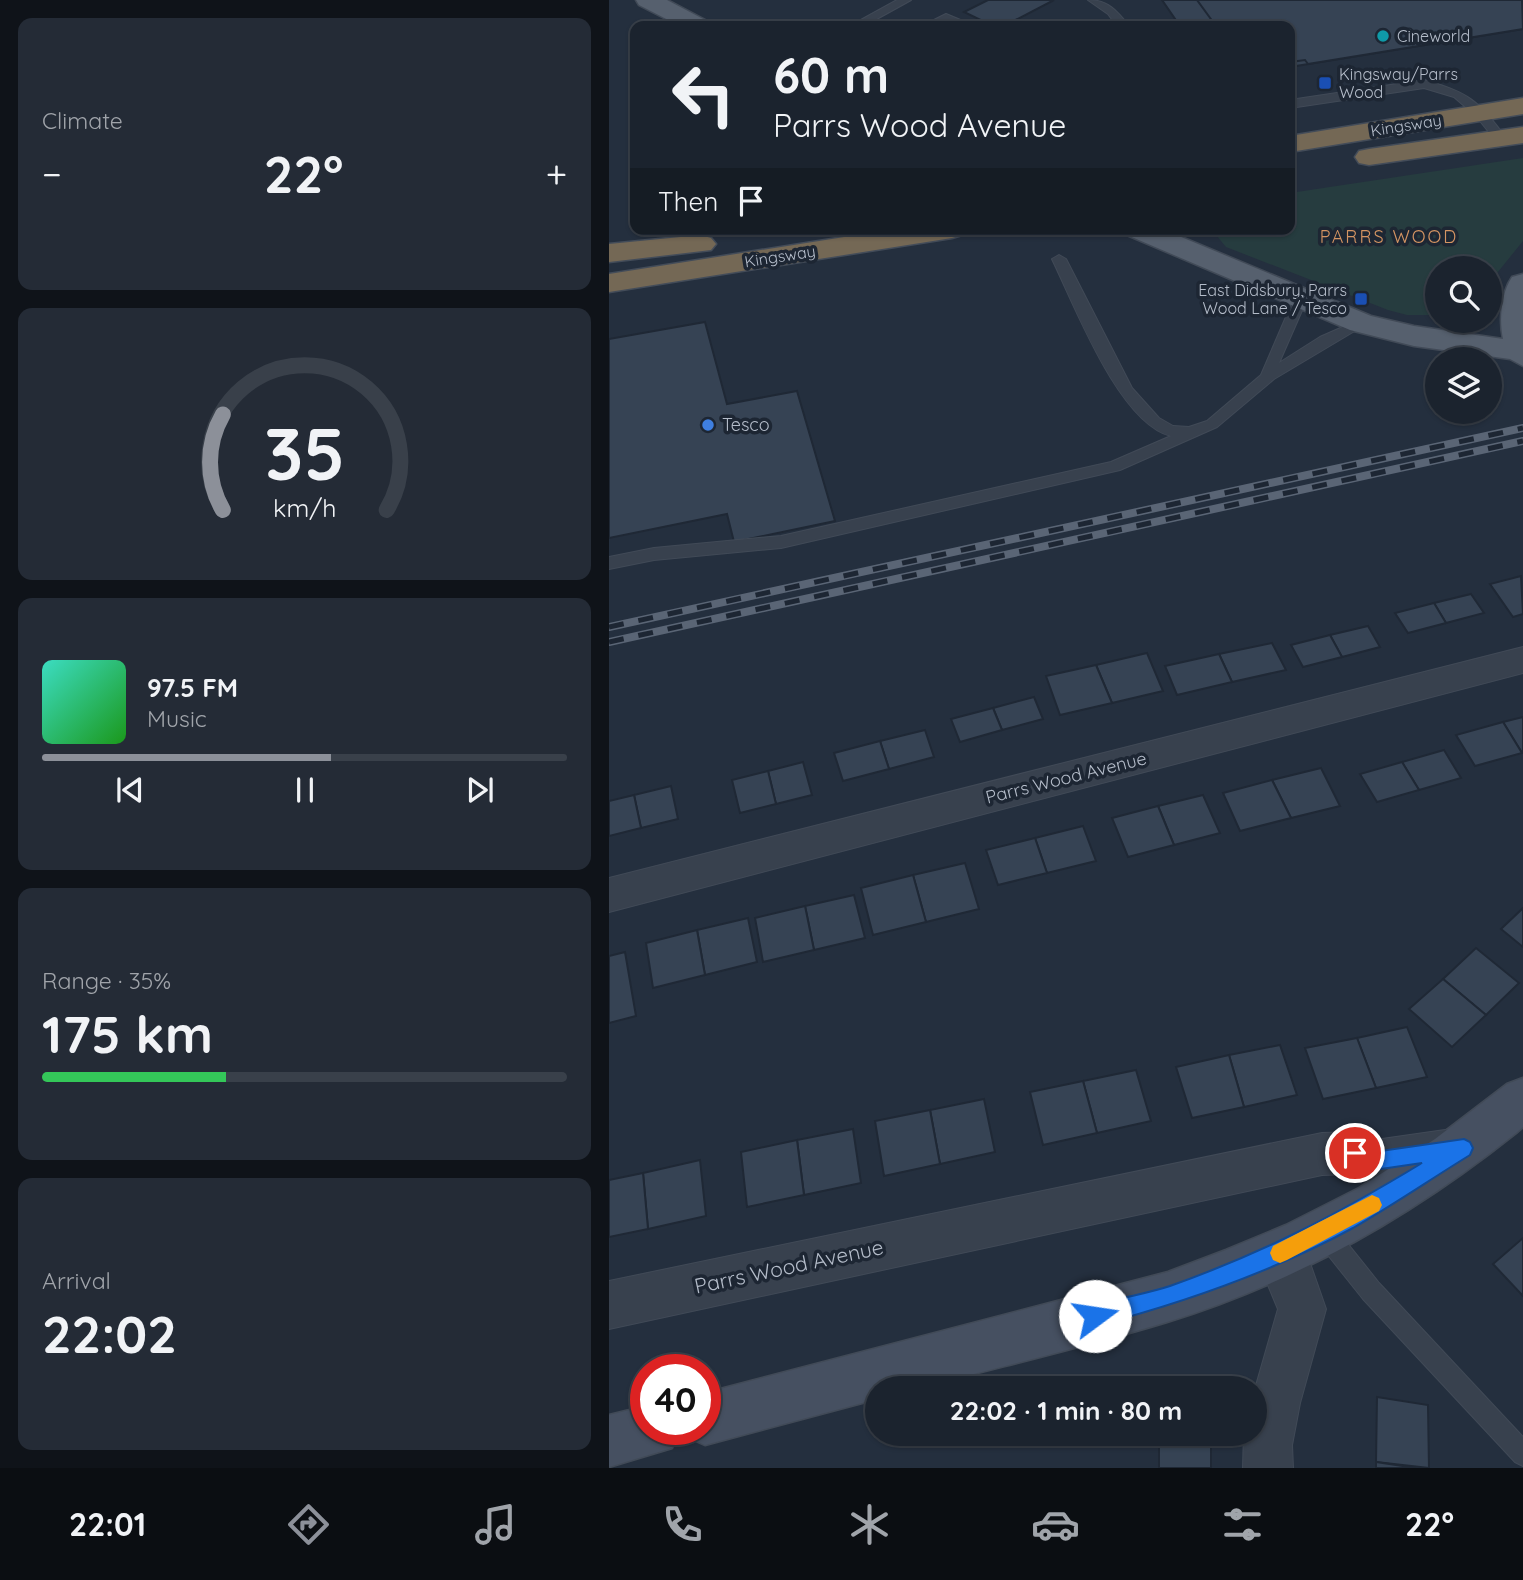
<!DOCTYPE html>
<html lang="en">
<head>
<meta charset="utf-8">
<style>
	:root { --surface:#1b232e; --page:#242b36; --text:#f1f3f6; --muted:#a0a4aa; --line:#39404a; --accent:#8c9099 }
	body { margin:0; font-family:Quicksand,sans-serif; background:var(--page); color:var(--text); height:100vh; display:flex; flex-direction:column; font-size:26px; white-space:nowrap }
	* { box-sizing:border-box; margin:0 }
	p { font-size:23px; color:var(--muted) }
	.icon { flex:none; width:38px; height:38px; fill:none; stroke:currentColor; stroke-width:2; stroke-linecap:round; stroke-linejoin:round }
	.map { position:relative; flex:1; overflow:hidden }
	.sheet { display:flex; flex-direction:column; gap:18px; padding:18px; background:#0f1319; width:609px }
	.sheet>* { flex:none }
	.banner { position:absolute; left:21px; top:21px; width:665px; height:214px; border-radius:14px; box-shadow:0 2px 5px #0004,0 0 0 2px var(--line); background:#1b232e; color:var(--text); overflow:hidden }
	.buttons { position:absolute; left:816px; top:256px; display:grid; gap:14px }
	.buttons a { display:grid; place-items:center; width:77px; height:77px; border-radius:50%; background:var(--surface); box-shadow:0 2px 5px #0004,0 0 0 2px var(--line); font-size:35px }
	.speed { position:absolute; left:21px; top:1354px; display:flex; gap:14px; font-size:35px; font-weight:700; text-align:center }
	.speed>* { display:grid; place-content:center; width:91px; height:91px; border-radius:50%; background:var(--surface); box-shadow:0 2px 5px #0004,0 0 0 2px var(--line); line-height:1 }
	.speed .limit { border:10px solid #d22; background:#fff; color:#111 }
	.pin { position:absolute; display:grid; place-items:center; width:60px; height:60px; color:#fff; margin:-30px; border:4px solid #fff; border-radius:50%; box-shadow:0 2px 7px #0007 }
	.me { position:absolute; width:77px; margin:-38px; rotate:76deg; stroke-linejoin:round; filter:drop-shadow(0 0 5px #0008) }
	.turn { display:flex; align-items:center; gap:24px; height:147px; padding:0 28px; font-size:32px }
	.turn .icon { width:91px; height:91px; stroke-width:2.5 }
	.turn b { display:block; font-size:49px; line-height:60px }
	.then { display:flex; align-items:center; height:66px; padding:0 28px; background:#0003; gap:14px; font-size:26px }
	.big { font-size:52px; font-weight:700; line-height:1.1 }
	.sheet .widget { flex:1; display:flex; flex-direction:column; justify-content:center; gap:10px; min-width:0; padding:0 24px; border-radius:14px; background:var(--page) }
	.sheet .dial { align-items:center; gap:0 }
	.dial svg { height:182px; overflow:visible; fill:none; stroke:var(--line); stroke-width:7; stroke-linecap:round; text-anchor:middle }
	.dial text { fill:var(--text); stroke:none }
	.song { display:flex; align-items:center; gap:21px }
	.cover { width:84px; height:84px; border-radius:10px; background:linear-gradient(135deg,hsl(170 70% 55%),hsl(120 70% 35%)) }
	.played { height:7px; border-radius:4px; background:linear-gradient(90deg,var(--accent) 55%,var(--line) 55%) }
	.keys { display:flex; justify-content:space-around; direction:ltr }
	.heat { display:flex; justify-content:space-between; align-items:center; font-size:38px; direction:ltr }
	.charge { height:10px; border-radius:5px; background:linear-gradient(90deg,#34c759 35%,var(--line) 0) }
	.trip { position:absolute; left:256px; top:1376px; width:402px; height:70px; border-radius:35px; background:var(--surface); box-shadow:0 2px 5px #0004,0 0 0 2px var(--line); font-weight:700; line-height:70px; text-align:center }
	.tabs { display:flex; height:112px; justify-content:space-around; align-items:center; background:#0b0e12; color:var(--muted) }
	.tabs .icon { width:49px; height:49px }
	.tabs .current { color:var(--accent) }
	.tabs b { font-size:32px; color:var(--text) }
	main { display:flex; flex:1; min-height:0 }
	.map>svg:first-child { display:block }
	.green { fill:#263c3f }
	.building { fill:#364354; stroke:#1f2835; stroke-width:2 }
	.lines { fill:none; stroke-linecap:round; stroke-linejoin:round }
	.lane-casing { stroke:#414a57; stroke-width:2 }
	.street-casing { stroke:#414a57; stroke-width:2 }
	.secondary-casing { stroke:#414a57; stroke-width:3 }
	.primary-casing { stroke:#414a57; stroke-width:3 }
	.highway-casing { stroke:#434c59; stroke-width:3 }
	.lane { fill:#38414e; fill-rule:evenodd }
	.street { fill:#38414e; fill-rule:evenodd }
	.secondary { fill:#465061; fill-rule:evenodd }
	.primary { fill:#56606e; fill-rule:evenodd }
	.highway { fill:#746855; fill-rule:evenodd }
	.rail-casing { stroke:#5a6575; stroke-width:8 }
	.rail { stroke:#1d2633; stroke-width:5; stroke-dasharray:15; stroke-linecap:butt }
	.route { fill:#1a73e8; stroke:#114b97; stroke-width:2 }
	.slow { fill:#f59e0b }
	.culture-dot { fill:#0f9aa8; stroke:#1d2633; stroke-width:2.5 }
	.transit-dot { fill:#1a4fb4; stroke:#1d2633; stroke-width:2.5 }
	.shop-dot { fill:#3f7fe0; stroke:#1d2633; stroke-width:2.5 }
	.labels { text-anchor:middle; stroke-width:7; stroke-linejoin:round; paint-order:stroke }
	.far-poi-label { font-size:16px; fill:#b4bcc9; stroke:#1d2633; text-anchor:start }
	.far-street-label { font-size:16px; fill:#b4bcc9; stroke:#1d2633 }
	.far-quarter-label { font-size:18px; letter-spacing:2px; fill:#d59563; stroke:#1d2633 }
	.poi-label { font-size:18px; fill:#b4bcc9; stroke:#1d2633; text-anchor:start }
	.street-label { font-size:18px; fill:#b4bcc9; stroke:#1d2633 }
	.near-street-label { font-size:21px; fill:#b4bcc9; stroke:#1d2633 }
</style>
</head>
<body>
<main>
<section class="sheet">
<div class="widget"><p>Climate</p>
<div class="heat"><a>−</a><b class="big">22°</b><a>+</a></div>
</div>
<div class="widget dial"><svg viewBox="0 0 100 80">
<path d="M14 69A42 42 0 1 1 86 69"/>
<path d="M14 69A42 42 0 0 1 14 27" stroke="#8c9099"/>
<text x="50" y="56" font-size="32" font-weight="700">35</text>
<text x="50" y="72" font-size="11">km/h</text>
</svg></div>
<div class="widget">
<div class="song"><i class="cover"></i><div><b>97.5 FM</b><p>Music</p></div></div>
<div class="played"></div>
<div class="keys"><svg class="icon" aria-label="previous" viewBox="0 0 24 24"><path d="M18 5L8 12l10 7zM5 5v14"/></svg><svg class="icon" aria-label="pause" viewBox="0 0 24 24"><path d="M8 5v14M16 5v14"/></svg><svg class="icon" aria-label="next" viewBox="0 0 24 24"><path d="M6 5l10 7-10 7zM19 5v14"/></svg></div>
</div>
<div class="widget"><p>Range · 35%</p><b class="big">175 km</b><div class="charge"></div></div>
<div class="widget"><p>Arrival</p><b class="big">22:02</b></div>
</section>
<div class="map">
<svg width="914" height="1468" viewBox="0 0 914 1468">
	<rect width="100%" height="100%" fill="#242f3e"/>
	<polygon class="green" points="914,158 914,241 880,283 880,268 828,268 828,315 798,315 779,310 617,247 603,230 681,229 681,193"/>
	<g class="building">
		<polygon points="379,0 445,0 395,26 384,26 355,12"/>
		<polygon points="553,0 914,0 914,29 681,67 681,26 571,26"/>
		<polygon points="588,0 913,0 914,29 699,64 696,60 681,62 681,26 607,26"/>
		<polygon points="96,322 118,404 188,391 226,521 125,542 118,514 0,538 0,339"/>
		<polygon points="912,576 914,614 904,617 881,584"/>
		<polygon points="862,594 875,613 837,623 825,603"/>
		<polygon points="825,603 837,623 799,633 786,613"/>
		<polygon points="759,626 771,647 733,657 721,635"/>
		<polygon points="721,635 733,657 694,667 682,645"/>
		<polygon points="663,643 677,670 623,682 610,654"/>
		<polygon points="538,653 554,691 503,703 487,665"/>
		<polygon points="610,654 623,682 568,695 556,666"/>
		<polygon points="487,665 503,703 451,715 437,676"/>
		<polygon points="425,697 434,719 393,730 384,708"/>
		<polygon points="384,708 393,730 351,742 342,719"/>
		<polygon points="914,717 914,753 913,753 894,722"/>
		<polygon points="894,722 913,753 866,766 847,735"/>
		<polygon points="316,730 325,757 280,769 271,741"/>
		<polygon points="271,741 280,769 234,781 225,753"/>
		<polygon points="835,750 852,778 810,790 793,762"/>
		<polygon points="194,762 203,795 167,804 159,771"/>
		<polygon points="793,762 810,790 768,802 751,774"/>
		<polygon points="712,768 731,806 682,818 663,780"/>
		<polygon points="159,771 167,804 131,813 123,780"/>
		<polygon points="663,780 682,818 631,831 614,793"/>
		<polygon points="62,786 69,819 32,828 25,795"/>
		<polygon points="25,795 32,828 0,836 0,801"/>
		<polygon points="594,795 611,833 565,845 549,806"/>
		<polygon points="549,806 565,845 519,857 503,818"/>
		<polygon points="474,826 487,861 438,873 426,838"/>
		<polygon points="426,838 438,873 389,885 377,850"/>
		<polygon points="356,863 370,909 317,922 304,875"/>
		<polygon points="304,875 317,922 264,935 252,888"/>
		<polygon points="245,895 256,938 205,950 196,906"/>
		<polygon points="196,906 205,950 154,962 146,918"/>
		<polygon points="914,908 914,947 892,929"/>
		<polygon points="139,918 148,962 96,975 88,930"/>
		<polygon points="88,930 96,975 44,988 37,943"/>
		<polygon points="867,948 910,983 877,1015 834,979"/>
		<polygon points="16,952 27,1016 0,1023 0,956"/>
		<polygon points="834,979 877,1015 843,1047 800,1009"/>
		<polygon points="798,1027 818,1077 767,1088 748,1038"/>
		<polygon points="748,1038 767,1088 714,1099 696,1048"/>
		<polygon points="671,1045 688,1095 635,1107 620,1055"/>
		<polygon points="620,1055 635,1107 583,1118 567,1067"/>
		<polygon points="527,1070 542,1121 488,1133 474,1081"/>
		<polygon points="474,1081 488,1133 434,1145 421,1092"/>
		<polygon points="375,1099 386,1152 331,1164 321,1110"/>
		<polygon points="321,1110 331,1164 275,1176 266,1121"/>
		<polygon points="244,1129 252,1183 195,1195 188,1140"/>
		<polygon points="188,1140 195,1195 138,1207 132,1152"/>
		<polygon points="91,1160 97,1216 39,1229 34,1173"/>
		<polygon points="34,1173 39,1229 0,1237 0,1180"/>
		<polygon points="914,1238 914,1296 884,1264"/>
		<polygon points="768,1397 819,1405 820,1468 767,1462"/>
		<rect x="550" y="1433" width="52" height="35"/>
		<polygon points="767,1462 807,1468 767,1468"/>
	</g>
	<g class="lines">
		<defs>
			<g id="lane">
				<polygon points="288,0 302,0 255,26 241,26"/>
				<path d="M479 0C499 0 508 11 520 26H508L499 14Z"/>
				<polygon points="337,14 361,24 363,26 348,26 337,21 327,26 313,26"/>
				<path d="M815 80C859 92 870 101 897 138L895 141H887L867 116 845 97 815 88 681 108V100Z"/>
				<path d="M450 255 457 259 523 388 550 418 564 426 580 427 598 421 652 375 686 296H696L698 299 670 363 711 337 752 319 759 323 665 379 608 427 511 470 172 548 45 560 0 569V557L45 548 172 536 502 462 562 436C510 423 466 306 443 259Z"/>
				<polygon points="715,1221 723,1224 770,1283 914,1437 914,1466 906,1462 754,1299 707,1240 704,1232 707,1224"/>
			</g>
			<g id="street">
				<polygon points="914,647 914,673 0,912 0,878"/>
				<polygon points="850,1128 866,1134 872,1149 866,1164 850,1170 765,1182 745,1174 713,1175 0,1329 0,1281 713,1133 746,1132 766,1140"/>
				<polygon points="669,1231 685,1238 702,1266 717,1309 691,1403 683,1445 684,1468 634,1468 635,1433 646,1433 646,1389 669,1309 646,1254 653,1238"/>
			</g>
			<g id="secondary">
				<path d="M914 1078V1127L907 1133C803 1216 685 1283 558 1322 476 1347 393 1366 311 1388H268V1399L96 1445 78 1437 75 1430H96V1393L559 1272 617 1250 677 1225 750 1188 826 1139 898 1084Z"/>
				<polygon points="37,1406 37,1430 71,1430 63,1448 0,1467 0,1415"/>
			</g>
			<g id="primary">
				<polygon points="27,0 58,0 98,21 101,26 71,26 30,5"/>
				<path d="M514 229H553L762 316 805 326 894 339C890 320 892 293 903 277L914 274V366L901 359 805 346 741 330 518 235Z"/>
			</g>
			<g id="highway">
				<polygon points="914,98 914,114 681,152 681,136"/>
				<polygon points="914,127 914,143 760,165 750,163 746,157 750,151 760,149"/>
				<polygon points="286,229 357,229 353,235 343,238 0,292 0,274"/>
				<polygon points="92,235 102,238 107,244 102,250 0,262 0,244"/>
			</g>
		</defs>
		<use href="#lane" class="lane-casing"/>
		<use href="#street" class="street-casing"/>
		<use href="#secondary" class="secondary-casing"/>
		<use href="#primary" class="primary-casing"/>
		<use href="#highway" class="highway-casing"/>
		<use href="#lane" class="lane"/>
		<use href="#street" class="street"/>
		<use href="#secondary" class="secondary"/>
		<use href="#primary" class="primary"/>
		<use href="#highway" class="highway"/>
		<defs>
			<g id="rail">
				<polyline points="0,627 914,428"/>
				<polyline points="0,642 914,441"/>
			</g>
		</defs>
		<use href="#rail" class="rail-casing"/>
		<use href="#rail" class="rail"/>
	</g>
	<path class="route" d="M855 1139 861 1142 864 1148 861 1155C822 1179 784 1205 744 1228 663 1272 574 1303 486 1326L478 1323 475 1316 478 1309C505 1298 534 1295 561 1286 654 1253 729 1214 813 1163L765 1170 739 1160 736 1153 739 1147 746 1144 765 1152Z"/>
	<polygon class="slow" points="763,1195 770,1198 773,1205 770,1211 678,1260 671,1263 664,1260 661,1253 664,1246"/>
	<circle class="culture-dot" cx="774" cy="36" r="7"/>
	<g class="transit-dot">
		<rect x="709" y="76" width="14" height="14" rx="3.5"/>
		<rect x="745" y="292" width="14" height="14" rx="3.5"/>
	</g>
	<circle class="shop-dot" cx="99" cy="425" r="7"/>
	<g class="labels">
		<g class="far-poi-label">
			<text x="788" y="42">Cineworld</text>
			<text x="730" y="80">Kingsway/Parrs<tspan x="730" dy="18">Wood</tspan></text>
			<text x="738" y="296" text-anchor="end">East Didsbury, Parrs<tspan x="738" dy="18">Wood Lane / Tesco</tspan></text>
		</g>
		<g class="far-street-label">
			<text transform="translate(797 125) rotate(-9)" y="6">Kingsway</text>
			<text transform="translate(171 256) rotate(-9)" y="6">Kingsway</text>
		</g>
		<g class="far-quarter-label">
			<text x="780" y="243">PARRS WOOD</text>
		</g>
		<g class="poi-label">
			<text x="113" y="431">Tesco</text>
		</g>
		<g class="street-label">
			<text transform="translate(457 778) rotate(-14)" y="6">Parrs Wood Avenue</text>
		</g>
		<g class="near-street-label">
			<text transform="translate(180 1267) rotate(-12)" y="7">Parrs Wood Avenue</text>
		</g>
	</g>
</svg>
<div class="buttons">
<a><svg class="icon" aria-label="search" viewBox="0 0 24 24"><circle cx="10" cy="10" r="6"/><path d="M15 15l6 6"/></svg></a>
<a><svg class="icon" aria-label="layers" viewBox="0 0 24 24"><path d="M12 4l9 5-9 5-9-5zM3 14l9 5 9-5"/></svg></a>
</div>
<div class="speed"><div class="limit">40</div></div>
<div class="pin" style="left:746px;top:1153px;background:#d93025"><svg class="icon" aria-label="arrive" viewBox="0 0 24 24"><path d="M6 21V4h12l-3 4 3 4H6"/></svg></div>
<svg class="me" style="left:486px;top:1316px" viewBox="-20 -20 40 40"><circle r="19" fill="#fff"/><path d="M0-13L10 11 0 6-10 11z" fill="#1a73e8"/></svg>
<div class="trip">22:02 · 1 min · 80 m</div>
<div class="banner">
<div class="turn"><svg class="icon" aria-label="left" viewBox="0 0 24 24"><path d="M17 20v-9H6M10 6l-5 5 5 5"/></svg><div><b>60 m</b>Parrs Wood Avenue</div></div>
<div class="then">Then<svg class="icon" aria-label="arrive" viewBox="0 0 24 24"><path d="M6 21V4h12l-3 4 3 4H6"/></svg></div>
</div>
</div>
</main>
<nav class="tabs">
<b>22:01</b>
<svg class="icon current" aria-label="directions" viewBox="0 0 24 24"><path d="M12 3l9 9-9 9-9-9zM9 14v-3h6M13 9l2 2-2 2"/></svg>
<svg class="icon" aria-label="music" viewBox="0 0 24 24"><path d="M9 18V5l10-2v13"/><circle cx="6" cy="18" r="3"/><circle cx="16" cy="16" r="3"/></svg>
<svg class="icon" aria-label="phone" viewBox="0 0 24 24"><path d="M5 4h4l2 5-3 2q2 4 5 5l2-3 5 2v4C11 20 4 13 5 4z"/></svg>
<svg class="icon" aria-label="climate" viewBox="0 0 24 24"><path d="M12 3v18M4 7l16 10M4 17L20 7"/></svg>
<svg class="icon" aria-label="car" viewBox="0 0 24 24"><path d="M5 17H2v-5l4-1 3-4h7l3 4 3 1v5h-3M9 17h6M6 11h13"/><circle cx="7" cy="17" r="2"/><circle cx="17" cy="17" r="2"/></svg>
<svg class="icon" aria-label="filters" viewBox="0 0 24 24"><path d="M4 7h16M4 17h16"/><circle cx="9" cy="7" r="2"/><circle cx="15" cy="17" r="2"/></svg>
<b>22°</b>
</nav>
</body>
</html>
